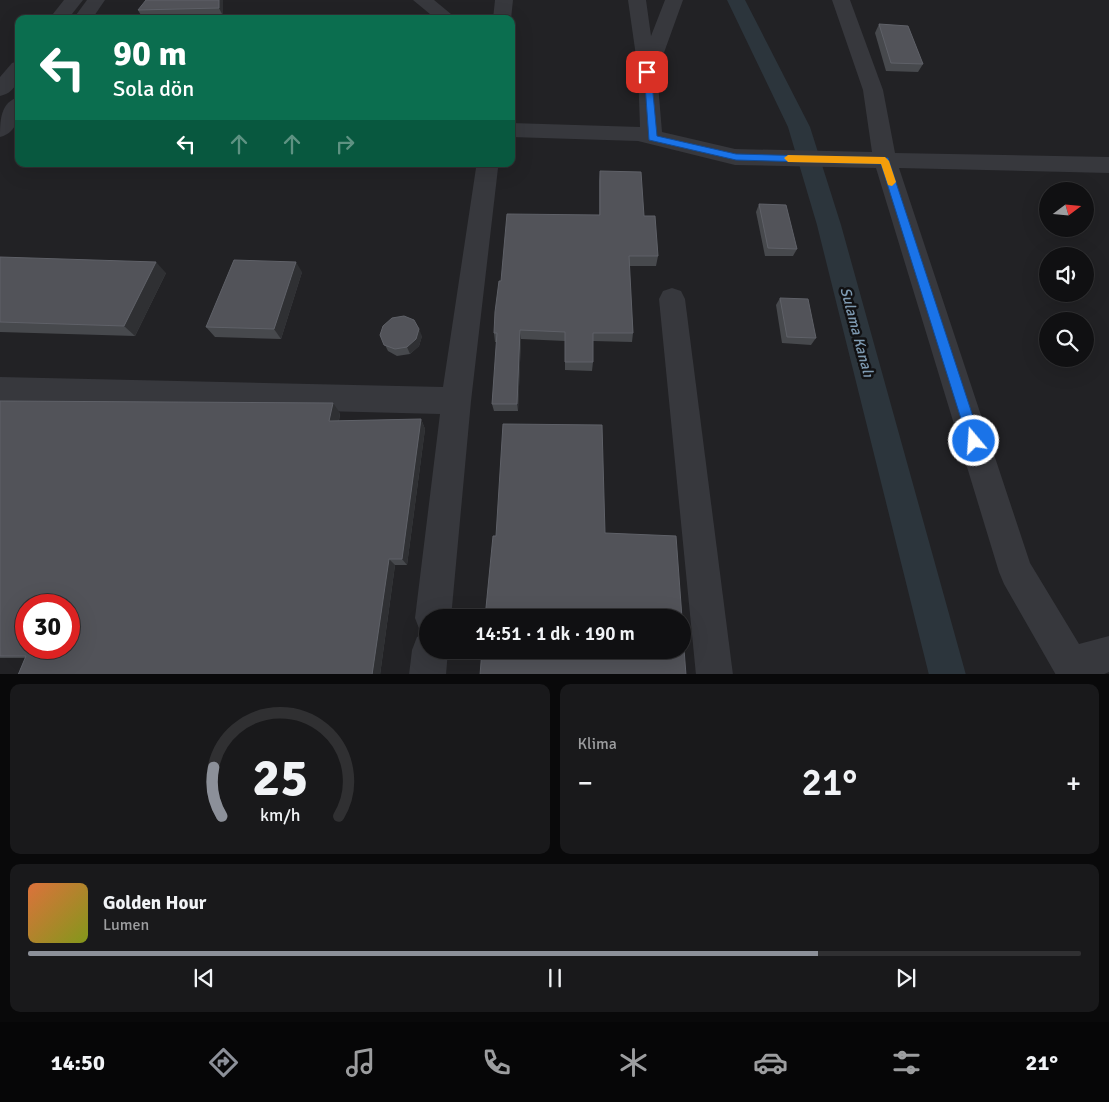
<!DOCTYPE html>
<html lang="tr">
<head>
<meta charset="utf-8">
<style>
	:root { --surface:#101012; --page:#19191b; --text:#f1f3f6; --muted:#9c9d9f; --line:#303032; --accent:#8c9099 }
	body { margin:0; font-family:Signika,sans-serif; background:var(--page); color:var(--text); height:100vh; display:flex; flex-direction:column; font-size:19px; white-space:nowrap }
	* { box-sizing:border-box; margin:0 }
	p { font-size:16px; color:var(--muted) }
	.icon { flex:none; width:28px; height:28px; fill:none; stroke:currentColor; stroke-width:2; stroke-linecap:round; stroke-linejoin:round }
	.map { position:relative; height:674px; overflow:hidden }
	.panel { display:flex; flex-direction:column; gap:10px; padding:10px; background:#09090a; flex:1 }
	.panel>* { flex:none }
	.hud { position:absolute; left:15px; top:15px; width:500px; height:152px; border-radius:10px; box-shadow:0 5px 20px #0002,0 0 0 1px var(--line); background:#0b6e4f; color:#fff; overflow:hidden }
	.needle { width:32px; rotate:74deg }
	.fabs { position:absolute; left:1039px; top:182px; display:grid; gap:10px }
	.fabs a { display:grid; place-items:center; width:55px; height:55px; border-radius:50%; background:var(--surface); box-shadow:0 5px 20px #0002,0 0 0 1px var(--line); font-size:25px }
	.speed { position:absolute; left:15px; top:594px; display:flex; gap:10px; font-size:25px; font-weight:700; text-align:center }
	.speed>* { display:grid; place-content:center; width:65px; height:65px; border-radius:50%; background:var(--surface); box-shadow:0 5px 20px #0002,0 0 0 1px var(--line); line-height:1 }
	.speed .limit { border:8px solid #d22; background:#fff; color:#111 }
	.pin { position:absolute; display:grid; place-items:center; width:42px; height:42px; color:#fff; margin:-21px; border-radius:10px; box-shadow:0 2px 8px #0006 }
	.me { position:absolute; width:55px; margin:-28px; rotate:342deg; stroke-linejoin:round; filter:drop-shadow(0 0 4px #0008) }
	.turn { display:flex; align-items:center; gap:18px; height:105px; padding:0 15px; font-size:22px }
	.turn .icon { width:65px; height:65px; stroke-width:2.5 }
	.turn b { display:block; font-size:35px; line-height:42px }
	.lanes { display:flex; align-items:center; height:48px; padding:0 15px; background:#0003; justify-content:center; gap:25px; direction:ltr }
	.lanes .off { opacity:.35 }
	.big { font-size:38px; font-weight:600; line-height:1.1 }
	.panel .tile { flex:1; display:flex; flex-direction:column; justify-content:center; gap:8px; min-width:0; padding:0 18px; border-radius:10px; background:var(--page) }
	.panel .dial { align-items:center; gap:0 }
	.dial svg { height:130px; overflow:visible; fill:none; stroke:var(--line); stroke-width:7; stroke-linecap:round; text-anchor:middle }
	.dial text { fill:var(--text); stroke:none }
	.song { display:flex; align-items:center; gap:15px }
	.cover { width:60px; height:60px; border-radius:8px; background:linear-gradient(135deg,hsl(20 70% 55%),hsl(70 70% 35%)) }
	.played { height:5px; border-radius:2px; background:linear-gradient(90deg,var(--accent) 75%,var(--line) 75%) }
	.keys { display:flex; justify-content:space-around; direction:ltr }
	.heat { display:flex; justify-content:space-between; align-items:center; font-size:28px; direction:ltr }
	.panel .tiles { flex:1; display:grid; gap:10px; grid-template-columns:1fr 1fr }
	.tile:last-child { grid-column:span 2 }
	.trip { position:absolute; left:419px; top:609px; width:272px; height:50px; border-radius:25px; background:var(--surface); box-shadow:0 5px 20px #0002,0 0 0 1px var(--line); font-weight:600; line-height:50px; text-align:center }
	.tab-bar { display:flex; height:80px; justify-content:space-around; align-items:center; background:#060607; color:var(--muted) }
	.tab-bar .icon { width:35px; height:35px }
	.tab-bar .active { color:var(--accent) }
	.tab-bar b { font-size:22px; color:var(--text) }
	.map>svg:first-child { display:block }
	.built { fill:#222225; fill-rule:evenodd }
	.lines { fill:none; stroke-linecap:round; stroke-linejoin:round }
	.canal { fill:#2c353c; fill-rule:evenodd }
	.minor { fill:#37383d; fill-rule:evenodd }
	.wall { fill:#47494d }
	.shaded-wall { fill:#2f3033 }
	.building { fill:#525359; stroke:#5f6168; fill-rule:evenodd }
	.route { fill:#1a73e8; stroke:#114b97 }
	.slow { fill:#f59e0b }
	.labels { text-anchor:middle; stroke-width:5; stroke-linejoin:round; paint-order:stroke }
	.water-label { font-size:15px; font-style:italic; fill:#7f9bb3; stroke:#111113 }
</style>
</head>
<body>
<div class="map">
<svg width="1109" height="675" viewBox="0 0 1109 675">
	<rect width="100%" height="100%" fill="#161618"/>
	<path class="built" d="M0 0H1109V674L0 675ZM19 19H511V164H19ZM1048 191H1085V229H1048ZM1048 256H1085V294H1048ZM1048 321H1085V359H1048ZM26 605H69V648H26ZM428 618H682V650H428Z"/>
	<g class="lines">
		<polygon class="canal" points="727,0 745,0 810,127 841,225 966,675 929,675 817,225 788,127"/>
		<g class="minor">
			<polygon points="64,0 83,0 68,19 49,19"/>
			<polygon points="87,0 105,0 92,19 73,19"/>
			<polygon points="413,0 434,0 457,19 436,19"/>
			<polygon points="495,0 513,0 511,19 493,19"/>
			<polygon points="628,0 646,0 651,36 665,0 683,0 657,72 662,132 735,149 872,152 863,90 832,0 850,0 883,90 895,153 1109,157 1109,173 899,168 1030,563 1079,644 1109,636 1109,672 1102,675 1056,675 1004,584 999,572 876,168 735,165 638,141 511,137 511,123 640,127 638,70"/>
			<path d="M19 61C19 77 18 92 0 96V77L12 63Z"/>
			<path d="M19 97C19 114 19 132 0 137 0 121 0 102 19 97Z"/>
			<polygon points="478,164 496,164 498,168 471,401 451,618 428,618 428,650 448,650 446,675 409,675 412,650 417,637 427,633 420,631 415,618 440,414 0,403 0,377 443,387 476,168"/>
			<polygon points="672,288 681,291 685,299 733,675 696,675 659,299 663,291"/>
		</g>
	</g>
	<g class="wall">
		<polygon points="223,0 223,16 143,19 138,10"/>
		<polygon points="879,24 923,64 918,72 886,71 875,33"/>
		<polygon points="600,171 644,216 658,256 656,266 629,266 633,333 632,342 593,341 593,362 592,371 565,370 565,341 521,339 518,411 494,411 492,404 497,342 495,342 494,333 501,281 599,215 599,181"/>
		<polygon points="759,204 797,249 793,256 765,256 756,212"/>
		<polygon points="0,257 166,273 135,336 0,332"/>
		<polygon points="302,272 281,339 215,337 206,327"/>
		<polygon points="780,298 816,338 811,345 782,343 776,305"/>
		<polygon points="380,335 422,336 419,346 410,354 397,356 388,351"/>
		<polygon points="0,401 340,413 339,421 421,419 425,429 407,565 395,565 380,675 18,675 25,658 0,658"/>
	</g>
	<g class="shaded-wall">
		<polygon points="219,0 223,0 223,16 219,8"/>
		<polygon points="156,262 166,273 135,336 124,326"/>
		<polygon points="296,262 302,272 281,339 274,329"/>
		<polygon points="419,329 422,336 419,346 410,354 407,347"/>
		<polygon points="520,330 521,339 518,411 517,404"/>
		<polygon points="333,403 340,413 337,430 329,421"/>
		<polygon points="421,419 425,429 407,565 402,559"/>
		<polygon points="389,559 395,565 380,675 372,675"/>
	</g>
	<g class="building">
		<polygon points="146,0 219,0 219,8 138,10"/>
		<polygon points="879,24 908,26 923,64 891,63"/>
		<polygon points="600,171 641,172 644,216 655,216 658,256 629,256 633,333 593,333 593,362 565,362 565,332 520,330 517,404 492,404 497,333 494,333 495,312 499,281 501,281 507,214 600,215"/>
		<polygon points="759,204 786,205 797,249 768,248"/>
		<polygon points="0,257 156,262 124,326 0,322"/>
		<polygon points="234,260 296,262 274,329 206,327"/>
		<polygon points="780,298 808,299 816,338 787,337"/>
		<polygon points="404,316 414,320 419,329 416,339 407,347 395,349 384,345 380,335 383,326 392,318"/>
		<path d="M0 401 333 403 329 421 421 419 402 559H389L372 675H18L26 656H0ZM26 605H69V648H26Z"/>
		<polygon points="503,424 602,425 605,533 676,536 682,618 485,618 493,536 496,536"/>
		<polygon points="682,623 686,675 480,675 482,650 682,650"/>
	</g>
	<polygon class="route" points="644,70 651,72 657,136 736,154 888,158 981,441 979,445 974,447 970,445 968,441 881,164 736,160 649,140"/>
	<polygon class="slow" points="788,155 885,157 889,161 896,182 892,186 888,185 881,164 788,162 784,158"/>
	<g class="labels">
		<g class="water-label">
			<text transform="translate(857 332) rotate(75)" y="5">Sulama Kanalı</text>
		</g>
	</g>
</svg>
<div class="fabs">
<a><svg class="needle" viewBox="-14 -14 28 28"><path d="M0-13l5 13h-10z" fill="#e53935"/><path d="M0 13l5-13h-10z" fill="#9c9d9f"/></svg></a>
<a><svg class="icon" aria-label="sound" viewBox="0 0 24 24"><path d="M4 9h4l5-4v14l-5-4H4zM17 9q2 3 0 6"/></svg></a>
<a><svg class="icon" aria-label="search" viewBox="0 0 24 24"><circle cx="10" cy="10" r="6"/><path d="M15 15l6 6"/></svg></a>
</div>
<div class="speed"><div class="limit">30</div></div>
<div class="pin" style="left:647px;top:72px;background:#d93025"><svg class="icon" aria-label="arrive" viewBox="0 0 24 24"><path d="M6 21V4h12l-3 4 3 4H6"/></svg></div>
<svg class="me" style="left:974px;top:441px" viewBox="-20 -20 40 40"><circle r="17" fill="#1a73e8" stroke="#fff" stroke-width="3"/><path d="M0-11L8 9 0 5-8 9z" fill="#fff"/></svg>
<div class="trip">14:51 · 1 dk · 190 m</div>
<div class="hud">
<div class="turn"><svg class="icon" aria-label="left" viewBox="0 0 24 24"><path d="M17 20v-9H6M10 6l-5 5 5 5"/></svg><div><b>90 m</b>Sola dön</div></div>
<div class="lanes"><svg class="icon" aria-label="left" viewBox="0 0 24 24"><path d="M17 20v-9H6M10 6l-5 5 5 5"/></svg><svg class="icon off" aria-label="ahead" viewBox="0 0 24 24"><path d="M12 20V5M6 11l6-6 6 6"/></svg><svg class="icon off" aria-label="ahead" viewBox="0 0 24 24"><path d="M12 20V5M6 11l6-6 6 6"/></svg><svg class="icon off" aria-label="right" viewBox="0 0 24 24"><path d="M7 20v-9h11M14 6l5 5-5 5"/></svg></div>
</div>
</div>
<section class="panel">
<div class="tiles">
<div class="tile dial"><svg viewBox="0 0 100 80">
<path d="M14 69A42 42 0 1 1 86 69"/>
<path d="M14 69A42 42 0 0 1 9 39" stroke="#8c9099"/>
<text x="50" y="56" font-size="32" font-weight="700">25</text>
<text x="50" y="72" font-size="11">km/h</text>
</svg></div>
<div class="tile"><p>Klima</p>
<div class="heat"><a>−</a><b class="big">21°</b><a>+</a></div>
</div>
<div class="tile">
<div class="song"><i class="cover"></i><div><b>Golden Hour</b><p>Lumen</p></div></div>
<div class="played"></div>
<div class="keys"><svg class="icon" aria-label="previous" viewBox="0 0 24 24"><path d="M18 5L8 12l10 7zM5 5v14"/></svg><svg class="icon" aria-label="pause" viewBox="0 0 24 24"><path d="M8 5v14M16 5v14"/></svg><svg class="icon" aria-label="next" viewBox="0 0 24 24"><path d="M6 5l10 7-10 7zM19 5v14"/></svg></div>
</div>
</div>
</section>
<nav class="tab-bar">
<b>14:50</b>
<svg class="icon active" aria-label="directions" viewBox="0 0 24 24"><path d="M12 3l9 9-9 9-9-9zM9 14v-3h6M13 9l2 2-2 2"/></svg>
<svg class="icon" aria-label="music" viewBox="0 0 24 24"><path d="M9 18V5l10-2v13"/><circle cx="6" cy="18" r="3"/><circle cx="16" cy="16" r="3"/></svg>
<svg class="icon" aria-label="phone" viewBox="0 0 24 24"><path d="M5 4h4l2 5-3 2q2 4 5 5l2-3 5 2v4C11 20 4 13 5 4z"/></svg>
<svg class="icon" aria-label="climate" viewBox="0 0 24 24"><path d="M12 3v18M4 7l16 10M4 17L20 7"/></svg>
<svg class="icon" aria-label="car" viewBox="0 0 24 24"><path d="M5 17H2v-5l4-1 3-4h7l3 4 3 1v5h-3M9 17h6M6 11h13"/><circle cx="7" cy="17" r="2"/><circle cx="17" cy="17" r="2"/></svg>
<svg class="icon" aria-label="filters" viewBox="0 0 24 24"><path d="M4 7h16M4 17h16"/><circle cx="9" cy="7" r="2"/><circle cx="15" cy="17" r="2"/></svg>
<b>21°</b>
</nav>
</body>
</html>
